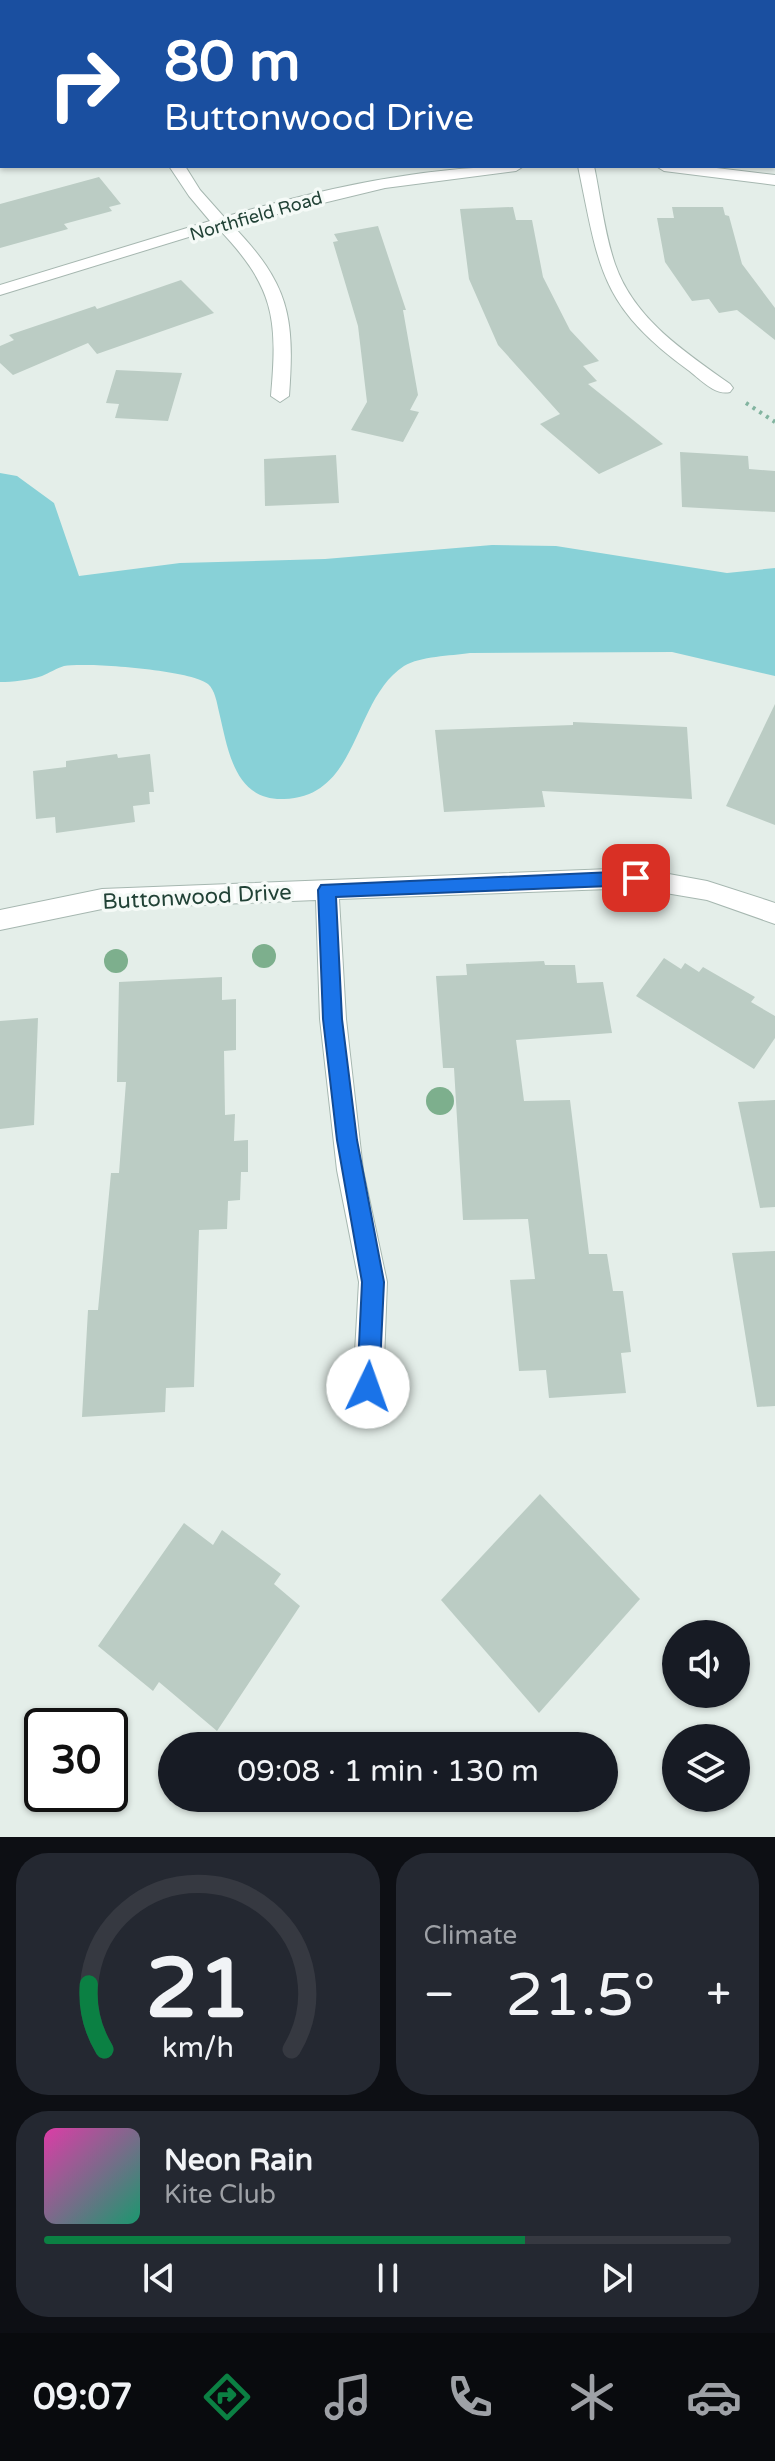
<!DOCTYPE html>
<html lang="en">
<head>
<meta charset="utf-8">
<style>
	:root { --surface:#171b24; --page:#242831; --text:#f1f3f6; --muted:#9ea1a6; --line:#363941; --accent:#0b8043 }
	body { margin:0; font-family:"Varela Round",sans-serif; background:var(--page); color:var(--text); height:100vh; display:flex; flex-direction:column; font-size:30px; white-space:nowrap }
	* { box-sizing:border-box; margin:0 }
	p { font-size:26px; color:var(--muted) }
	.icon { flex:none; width:44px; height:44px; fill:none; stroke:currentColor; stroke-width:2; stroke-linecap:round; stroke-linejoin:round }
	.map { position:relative; height:1837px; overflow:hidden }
	.drawer { display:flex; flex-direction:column; gap:16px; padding:16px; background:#0d0f14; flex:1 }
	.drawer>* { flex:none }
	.banner { position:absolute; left:0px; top:0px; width:776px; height:168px; box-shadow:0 2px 6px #0004; background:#1a4fa0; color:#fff; overflow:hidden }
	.tools { position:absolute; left:662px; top:1620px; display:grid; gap:16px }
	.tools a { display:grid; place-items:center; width:88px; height:88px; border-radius:50%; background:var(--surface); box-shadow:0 2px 6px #0004; font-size:40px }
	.speed { position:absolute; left:24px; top:1708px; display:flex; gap:16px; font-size:40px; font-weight:700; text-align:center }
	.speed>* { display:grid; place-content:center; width:104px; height:104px; border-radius:50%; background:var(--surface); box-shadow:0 2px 6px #0004; line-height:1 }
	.speed .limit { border:4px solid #111; border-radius:12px; background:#fff; color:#111 }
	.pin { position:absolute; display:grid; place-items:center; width:68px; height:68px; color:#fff; margin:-34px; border-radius:16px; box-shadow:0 4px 12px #0006 }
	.me { position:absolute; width:88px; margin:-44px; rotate:3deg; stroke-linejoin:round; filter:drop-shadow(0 0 6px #0008) }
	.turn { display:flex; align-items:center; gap:28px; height:168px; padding:0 32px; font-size:36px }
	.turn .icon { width:104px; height:104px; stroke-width:2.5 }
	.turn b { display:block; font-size:56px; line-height:68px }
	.big { font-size:60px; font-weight:600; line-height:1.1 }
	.drawer .widget { flex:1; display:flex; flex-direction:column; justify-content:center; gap:12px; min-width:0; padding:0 28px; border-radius:32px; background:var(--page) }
	.drawer .dial { align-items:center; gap:0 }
	.dial svg { height:208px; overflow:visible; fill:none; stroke:var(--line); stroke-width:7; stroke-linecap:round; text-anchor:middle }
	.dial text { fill:var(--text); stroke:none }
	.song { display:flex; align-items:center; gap:24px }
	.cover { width:96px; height:96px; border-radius:12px; background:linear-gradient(135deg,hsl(320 70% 55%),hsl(160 70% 35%)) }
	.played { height:8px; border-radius:4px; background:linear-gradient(90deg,var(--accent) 70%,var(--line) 70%) }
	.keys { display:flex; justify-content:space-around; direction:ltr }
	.heat { display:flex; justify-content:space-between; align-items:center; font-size:44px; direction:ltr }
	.drawer .tiles { flex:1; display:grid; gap:16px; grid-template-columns:1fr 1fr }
	.widget:last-child { grid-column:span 2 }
	.trip { position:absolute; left:158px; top:1732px; width:460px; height:80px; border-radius:40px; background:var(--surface); box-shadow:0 2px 6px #0004; font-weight:600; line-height:80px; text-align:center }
	.dock { display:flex; height:128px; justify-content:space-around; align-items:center; background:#090b0e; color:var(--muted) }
	.dock .icon { width:56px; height:56px }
	.dock .on { color:var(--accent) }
	.dock b { font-size:36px; color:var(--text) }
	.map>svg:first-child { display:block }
	.water { fill:#88d1d7 }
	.building { fill:#bbccc4 }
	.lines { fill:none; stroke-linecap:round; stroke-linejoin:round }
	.minor-casing { stroke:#a6b7b0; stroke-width:2 }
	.path { stroke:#82b4a0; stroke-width:4; stroke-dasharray:3 5; stroke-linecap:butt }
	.minor { fill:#fff; fill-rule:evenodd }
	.tree { fill:#7daf8d }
	.route { fill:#1a73e8; stroke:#114b97; stroke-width:2 }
	.labels { text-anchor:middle; stroke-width:7; stroke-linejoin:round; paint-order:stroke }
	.far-street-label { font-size:18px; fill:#214236; stroke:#f5faf7 }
	.street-label { font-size:22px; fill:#214236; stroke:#f5faf7 }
</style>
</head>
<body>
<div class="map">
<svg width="775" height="1837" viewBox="0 0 775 1837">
	<rect width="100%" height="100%" fill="#e4eee9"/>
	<path class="water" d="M0 473 17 476 54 503 79 576 180 563 325 559 492 545 556 546 727 573 775 568V676L672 652 470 653C450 656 421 656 404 666 352 700 360 797 284 799 234 801 228 749 219 712 217 703 215 690 208 684 192 670 86 662 64 666 57 668 49 673 42 676 29 680 13 682 0 682Z"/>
	<g class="building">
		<polygon points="99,177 121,204 109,207 112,211 64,224 68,229 0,248 0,204"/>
		<polygon points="513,207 516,220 532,220 543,277 570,330 599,361 583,366 597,381 588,384 663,444 599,474 540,424 560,414 498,345 469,279 460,209"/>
		<polygon points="672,207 723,207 725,215 729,216 742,264 775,308 775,340 737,310 719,313 709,299 692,301 665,262 657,218 674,218"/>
		<polygon points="378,226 406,310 403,310 418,395 410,410 419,412 403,442 351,430 367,402 358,326 333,242 338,241 334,234"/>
		<polygon points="181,280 214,313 97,354 88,343 13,375 0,363 0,346 14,340 9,335 95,306 97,309"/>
		<polygon points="116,370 182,373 168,421 115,418 119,404 106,403"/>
		<polygon points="680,452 748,456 749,469 775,471 775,512 682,507"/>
		<polygon points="336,455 339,503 265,506 264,459"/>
		<polygon points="775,704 775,825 726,806"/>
		<polygon points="573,722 687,727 692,799 542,791 545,807 444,812 435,730 573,725"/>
		<polygon points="117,754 118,758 150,754 154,792 149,792 150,804 133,806 135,822 56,833 55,817 36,819 33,771 66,767 66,761"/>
		<polygon points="664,958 681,969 685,963 699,972 703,967 755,997 751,1002 775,1016 775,1038 754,1069 636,996"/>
		<polygon points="544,961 545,965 575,965 577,983 603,982 612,1033 516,1040 524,1101 570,1100 589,1254 607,1254 613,1291 623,1291 631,1352 621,1353 626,1393 549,1398 546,1370 519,1371 510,1280 535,1279 528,1219 463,1220 454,1068 443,1068 436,976 467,975 466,964"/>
		<polygon points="222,977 222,1000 236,999 236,1050 224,1051 225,1115 235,1114 234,1141 248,1140 248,1172 241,1172 240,1200 228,1201 227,1229 199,1230 194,1387 166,1388 165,1412 82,1417 88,1310 98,1310 111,1173 119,1173 126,1082 117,1082 119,982"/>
		<polygon points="38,1018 34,1125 0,1129 0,1021"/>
		<polygon points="775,1100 775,1207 760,1208 738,1102"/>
		<polygon points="775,1251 775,1406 757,1407 732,1253"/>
		<polygon points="540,1494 640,1599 539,1713 441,1600"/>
		<polygon points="184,1523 213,1545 222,1530 281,1574 274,1584 300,1606 217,1731 159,1682 153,1691 98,1646"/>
	</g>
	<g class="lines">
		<defs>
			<g id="minor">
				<rect x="210" y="0" width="14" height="2"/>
				<rect x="0" y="90" width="2" height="8"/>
				<path d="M169 166H185L200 190 224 217C322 189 422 166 524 166L516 171 385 188 232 225C289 284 295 316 289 396L280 402 271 396C278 317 274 287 218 228L0 295V285L210 221 189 196Z"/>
				<path d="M578 166H594C601 199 604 232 615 264 634 319 685 352 730 384L733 388 730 392C715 396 700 379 688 370 599 305 599 267 578 166Z"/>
				<polygon points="656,166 700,166 775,175 775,185 664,171"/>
				<polygon points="636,868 707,881 766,900 775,903 775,924 707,900 636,888 339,899 346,1019 363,1170 387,1282 383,1387 378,1397 368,1402 358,1397 353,1387 359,1282 337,1170 320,1019 316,900 102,909 0,930 0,910 102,889"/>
			</g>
		</defs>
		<use href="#minor" class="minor-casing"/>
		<polyline class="path" points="746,403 775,422"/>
		<use href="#minor" class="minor"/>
	</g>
	<g class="tree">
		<circle cx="264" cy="956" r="12"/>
		<circle cx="116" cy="961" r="12"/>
		<circle cx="440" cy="1101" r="14"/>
	</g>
	<polygon class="route" points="636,871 645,878 636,885 336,897 342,1019 357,1140 384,1282 379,1387 376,1395 368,1398 360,1395 357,1387 362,1282 337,1140 323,1019 318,890 321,885"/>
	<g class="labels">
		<g class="far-street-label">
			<text transform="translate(256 216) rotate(-16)" y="6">Northfield Road</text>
		</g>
		<g class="street-label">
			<text transform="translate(197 896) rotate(-3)" y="8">Buttonwood Drive</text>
		</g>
	</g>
</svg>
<div class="tools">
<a><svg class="icon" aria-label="sound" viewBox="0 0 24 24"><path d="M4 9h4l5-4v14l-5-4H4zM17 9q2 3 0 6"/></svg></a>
<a><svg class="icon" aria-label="layers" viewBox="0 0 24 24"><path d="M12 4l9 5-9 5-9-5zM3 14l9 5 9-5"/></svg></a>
</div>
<div class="speed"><div class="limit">30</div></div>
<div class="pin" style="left:636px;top:878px;background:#d93025"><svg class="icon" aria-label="arrive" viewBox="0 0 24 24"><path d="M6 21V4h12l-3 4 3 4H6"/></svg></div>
<svg class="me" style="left:368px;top:1387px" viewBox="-20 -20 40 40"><circle r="19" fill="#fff"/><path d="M0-13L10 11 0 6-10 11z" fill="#1a73e8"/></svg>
<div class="trip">09:08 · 1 min · 130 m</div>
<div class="banner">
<div class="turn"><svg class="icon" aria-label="right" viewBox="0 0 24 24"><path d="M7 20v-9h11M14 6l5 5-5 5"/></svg><div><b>80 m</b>Buttonwood Drive</div></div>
</div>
</div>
<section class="drawer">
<div class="tiles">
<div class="widget dial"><svg viewBox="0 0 100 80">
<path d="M14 69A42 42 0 1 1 86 69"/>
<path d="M14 69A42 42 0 0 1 8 44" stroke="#0b8043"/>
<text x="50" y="56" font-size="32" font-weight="700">21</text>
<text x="50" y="72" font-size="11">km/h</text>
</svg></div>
<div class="widget"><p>Climate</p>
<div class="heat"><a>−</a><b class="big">21.5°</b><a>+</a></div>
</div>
<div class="widget">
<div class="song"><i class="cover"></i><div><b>Neon Rain</b><p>Kite Club</p></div></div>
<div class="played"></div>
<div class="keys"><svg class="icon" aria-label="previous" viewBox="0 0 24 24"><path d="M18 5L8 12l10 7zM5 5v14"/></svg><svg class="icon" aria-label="pause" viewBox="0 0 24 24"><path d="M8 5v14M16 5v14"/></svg><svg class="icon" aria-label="next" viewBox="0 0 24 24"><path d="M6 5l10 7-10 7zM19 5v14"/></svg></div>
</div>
</div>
</section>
<nav class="dock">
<b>09:07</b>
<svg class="icon on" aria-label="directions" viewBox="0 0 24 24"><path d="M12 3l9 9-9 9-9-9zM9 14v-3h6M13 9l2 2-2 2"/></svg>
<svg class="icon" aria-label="music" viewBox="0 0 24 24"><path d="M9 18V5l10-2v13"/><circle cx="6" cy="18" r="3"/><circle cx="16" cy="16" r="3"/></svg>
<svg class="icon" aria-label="phone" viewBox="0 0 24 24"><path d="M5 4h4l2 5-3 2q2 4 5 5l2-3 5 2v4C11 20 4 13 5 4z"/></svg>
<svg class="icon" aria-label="climate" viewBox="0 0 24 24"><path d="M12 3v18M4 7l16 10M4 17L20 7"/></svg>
<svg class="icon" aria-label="car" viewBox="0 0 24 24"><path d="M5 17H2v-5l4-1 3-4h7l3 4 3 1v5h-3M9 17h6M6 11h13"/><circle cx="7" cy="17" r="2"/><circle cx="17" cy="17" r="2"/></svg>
</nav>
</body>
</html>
